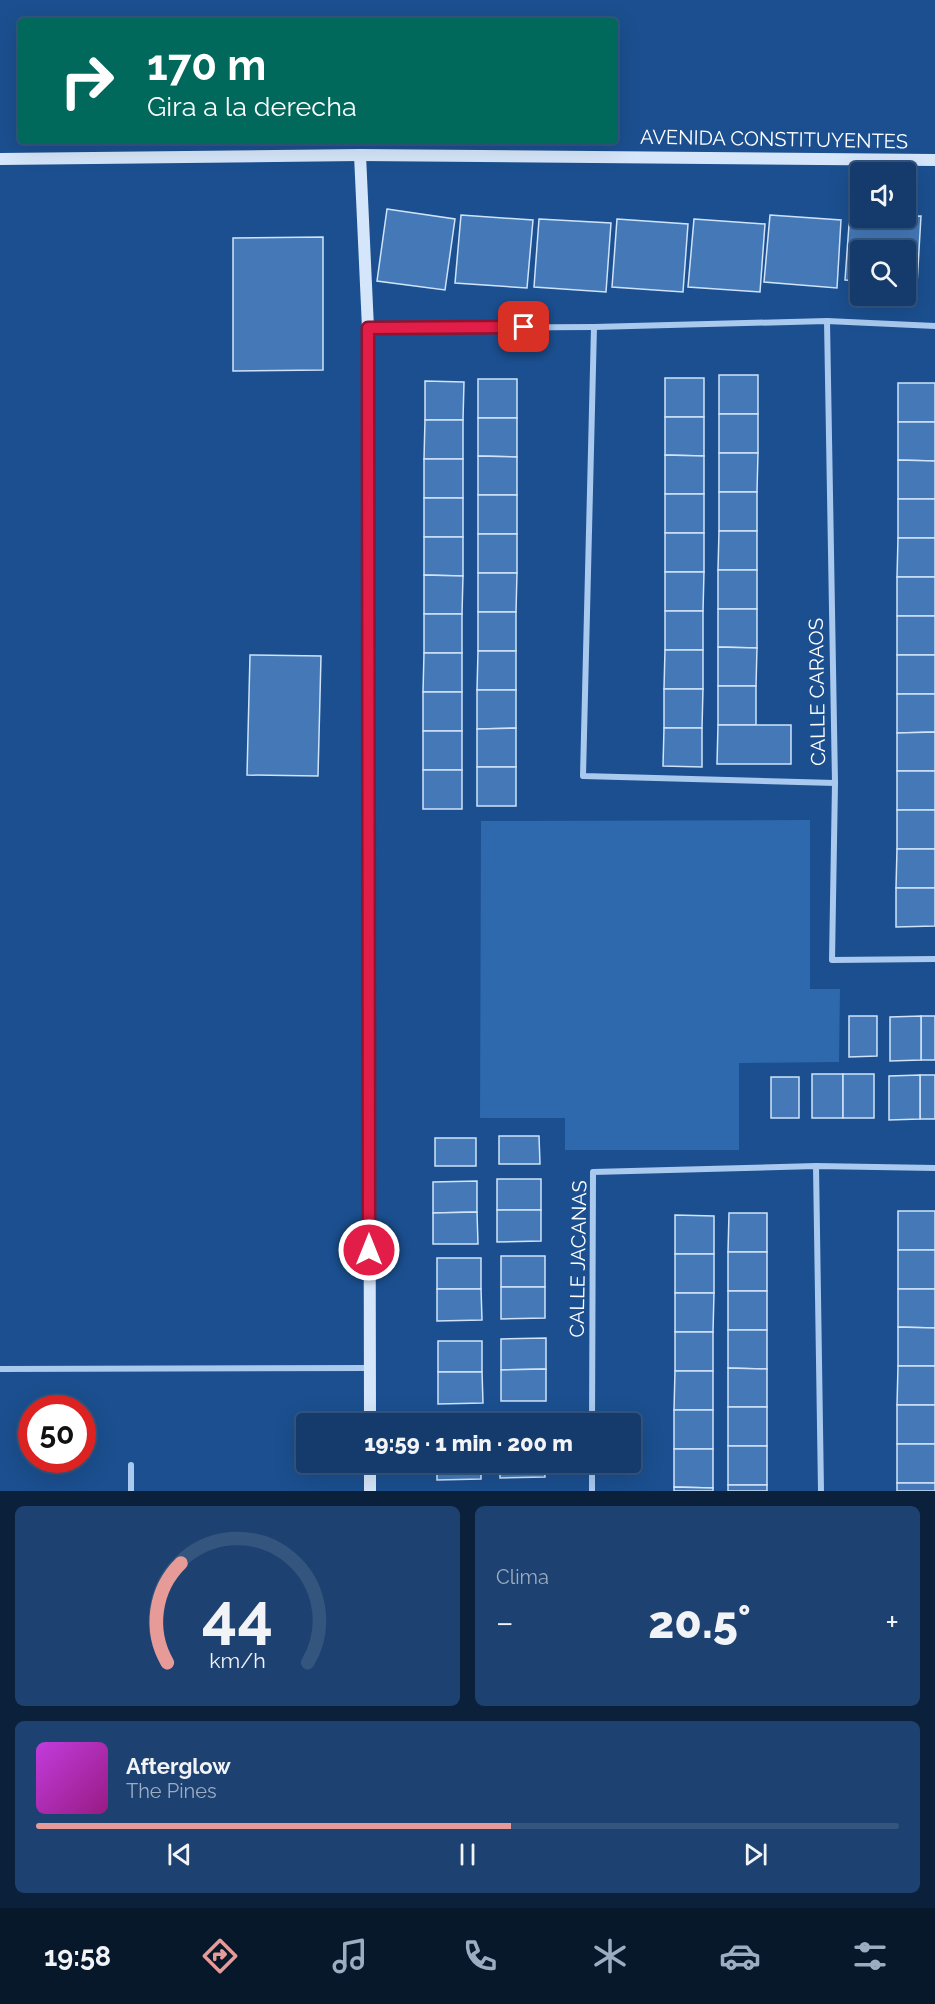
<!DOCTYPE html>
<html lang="es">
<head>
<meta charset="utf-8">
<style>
	:root { --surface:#143b6b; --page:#1d4271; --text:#f1f3f6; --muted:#9dadc1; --line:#33557e; --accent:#e69b98 }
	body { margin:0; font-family:Raleway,sans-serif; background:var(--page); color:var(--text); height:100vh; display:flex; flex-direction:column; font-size:22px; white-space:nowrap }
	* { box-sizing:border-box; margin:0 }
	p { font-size:20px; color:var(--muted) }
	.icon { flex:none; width:33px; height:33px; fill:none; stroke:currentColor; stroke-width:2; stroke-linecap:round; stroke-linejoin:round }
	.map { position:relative; height:1491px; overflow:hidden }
	.side { display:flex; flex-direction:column; gap:15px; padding:15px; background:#0b203b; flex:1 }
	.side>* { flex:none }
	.top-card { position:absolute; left:18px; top:18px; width:600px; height:126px; border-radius:6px; box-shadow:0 6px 24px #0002,0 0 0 2px var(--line); background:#00695c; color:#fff; overflow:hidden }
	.buttons { position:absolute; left:850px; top:162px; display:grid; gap:12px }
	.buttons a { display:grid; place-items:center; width:66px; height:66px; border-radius:6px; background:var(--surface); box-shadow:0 6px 24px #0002,0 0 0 2px var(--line); font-size:30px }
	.speed { position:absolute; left:18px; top:1395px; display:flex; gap:12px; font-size:30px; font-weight:700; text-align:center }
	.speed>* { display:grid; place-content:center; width:78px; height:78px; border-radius:50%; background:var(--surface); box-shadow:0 6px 24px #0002,0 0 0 2px var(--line); line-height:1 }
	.speed .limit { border:9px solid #d22; background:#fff; color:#111 }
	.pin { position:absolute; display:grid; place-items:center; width:51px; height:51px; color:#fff; margin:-26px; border-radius:12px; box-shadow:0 3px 9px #0006 }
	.me { position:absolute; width:66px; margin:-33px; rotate:0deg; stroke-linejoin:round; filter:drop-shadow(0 0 4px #0008) }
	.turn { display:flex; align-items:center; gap:21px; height:126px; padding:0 30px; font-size:27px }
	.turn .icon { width:78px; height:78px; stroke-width:2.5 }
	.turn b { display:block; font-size:42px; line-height:51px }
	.big { font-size:45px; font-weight:800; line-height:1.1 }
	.side .card { flex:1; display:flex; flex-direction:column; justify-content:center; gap:9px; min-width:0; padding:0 21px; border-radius:9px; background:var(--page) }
	.side .dial { align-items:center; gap:0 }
	.dial svg { height:156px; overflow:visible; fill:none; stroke:var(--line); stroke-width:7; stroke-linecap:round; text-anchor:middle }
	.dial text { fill:var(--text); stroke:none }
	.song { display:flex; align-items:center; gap:18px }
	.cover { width:72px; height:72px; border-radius:9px; background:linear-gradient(135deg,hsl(290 70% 55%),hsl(310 70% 35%)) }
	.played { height:6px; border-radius:3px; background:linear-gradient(90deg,var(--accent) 55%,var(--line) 55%) }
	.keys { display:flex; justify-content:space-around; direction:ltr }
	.heat { display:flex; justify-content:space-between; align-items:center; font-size:33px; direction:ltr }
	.side .tiles { flex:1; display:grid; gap:15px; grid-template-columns:1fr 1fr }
	.card:last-child { grid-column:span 2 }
	.trip { position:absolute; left:296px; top:1413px; width:345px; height:60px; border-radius:6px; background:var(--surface); box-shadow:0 6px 24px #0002,0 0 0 2px var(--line); font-weight:800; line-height:60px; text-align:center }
	.tabs { display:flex; height:96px; justify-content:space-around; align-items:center; background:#08182b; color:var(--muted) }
	.tabs .icon { width:42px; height:42px }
	.tabs .selected { color:var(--accent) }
	.tabs b { font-size:27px; color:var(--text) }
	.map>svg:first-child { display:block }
	.green { fill:#2e69ad }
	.building { fill:#4478b7; stroke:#cfe3fa; stroke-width:1.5 }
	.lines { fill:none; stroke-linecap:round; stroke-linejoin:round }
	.minor { stroke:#a9c9ee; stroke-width:6 }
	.secondary { stroke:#d6e6fa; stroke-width:12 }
	.route-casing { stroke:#92132f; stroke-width:15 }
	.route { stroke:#e11d48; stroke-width:10 }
	.labels { text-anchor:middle; stroke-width:6; stroke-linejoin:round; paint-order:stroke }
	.street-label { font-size:20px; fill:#fff; stroke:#1b4f8f }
</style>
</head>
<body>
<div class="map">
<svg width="935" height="1491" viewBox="0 0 935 1491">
	<rect width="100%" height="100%" fill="#1b4f8f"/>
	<polygon class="green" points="810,820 810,989 840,989 839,1062 739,1063 739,1150 565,1150 565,1118 480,1118 481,821"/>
	<g class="building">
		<polygon points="387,209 455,219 445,290 377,281"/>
		<polygon points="850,211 861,212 861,218 921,216 917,284 906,284 906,250 861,250 861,281 845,280"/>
		<polygon points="461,215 533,220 527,288 455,283"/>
		<polygon points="770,215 841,220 837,288 764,282"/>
		<polygon points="539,219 611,223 606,292 534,287"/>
		<polygon points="617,219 688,224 683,292 612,287"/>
		<polygon points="694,219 765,224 760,292 688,287"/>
		<polygon points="323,237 323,370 233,371 233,238"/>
		<rect x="719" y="375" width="39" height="39"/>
		<rect x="665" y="378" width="39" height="39"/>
		<rect x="478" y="379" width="39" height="39"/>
		<polygon points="425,381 464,382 463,420 425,420"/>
		<rect x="898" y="383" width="37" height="39"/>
		<rect x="719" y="414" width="39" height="39"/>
		<polygon points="665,417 704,417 704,456 665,455"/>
		<polygon points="478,418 517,418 517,457 478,456"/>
		<polygon points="425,420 463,420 463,459 424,459"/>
		<polygon points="898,422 935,422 935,461 898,460"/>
		<polygon points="719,453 758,453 757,492 719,492"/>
		<polygon points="665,455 704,456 704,494 665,494"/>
		<polygon points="478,456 517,457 517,495 478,495"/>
		<rect x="424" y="459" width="39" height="39"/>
		<polygon points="898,460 935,461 935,499 898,499"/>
		<rect x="719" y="492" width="38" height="39"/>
		<rect x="665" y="494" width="39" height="39"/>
		<rect x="478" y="495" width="39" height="39"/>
		<rect x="424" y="498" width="39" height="39"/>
		<rect x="898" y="499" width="37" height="39"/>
		<polygon points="719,531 757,531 757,570 718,570"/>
		<rect x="665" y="533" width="39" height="39"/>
		<rect x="478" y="534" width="39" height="39"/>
		<polygon points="424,537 463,537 463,576 424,575"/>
		<polygon points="898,538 935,538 935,577 897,577"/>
		<rect x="718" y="570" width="39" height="39"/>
		<polygon points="665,572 704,572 703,611 665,611"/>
		<polygon points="478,573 517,573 516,612 478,612"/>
		<polygon points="424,575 463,576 462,614 424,614"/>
		<rect x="897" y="577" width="38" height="39"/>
		<polygon points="718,609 757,609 757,648 718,647"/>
		<rect x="665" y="611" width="38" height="39"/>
		<rect x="478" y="612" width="38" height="39"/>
		<rect x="424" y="614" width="38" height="39"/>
		<rect x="897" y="616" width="38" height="39"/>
		<polygon points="718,647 757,648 756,686 718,686"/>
		<polygon points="665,650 703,650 703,689 664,689"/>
		<polygon points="478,651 516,651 516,690 477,690"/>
		<polygon points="424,653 462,653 462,692 423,692"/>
		<polygon points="250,655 321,656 318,776 247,775"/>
		<rect x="897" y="655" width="38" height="39"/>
		<rect x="718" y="686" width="38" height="39"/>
		<polygon points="664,689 703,689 702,728 664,728"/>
		<polygon points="477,690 516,690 516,728 477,729"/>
		<rect x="423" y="692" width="39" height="39"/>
		<polygon points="897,694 935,694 935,732 897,733"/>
		<polygon points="718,725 791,725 791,764 717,764"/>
		<polygon points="516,728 516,767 477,767 477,729"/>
		<polygon points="664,728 702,728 702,767 663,766"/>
		<rect x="423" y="731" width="39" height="39"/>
		<polygon points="935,732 935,771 897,771 897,733"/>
		<rect x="477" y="767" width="39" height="39"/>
		<rect x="423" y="770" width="39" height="39"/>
		<rect x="897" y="771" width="38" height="39"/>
		<rect x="897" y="810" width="38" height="39"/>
		<polygon points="897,849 935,849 935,888 896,888"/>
		<polygon points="896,888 935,888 935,926 896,927"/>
		<polygon points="849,1016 877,1016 877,1056 849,1057"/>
		<rect x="921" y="1016" width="14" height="44"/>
		<polygon points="921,1016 921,1060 890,1061 890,1017"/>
		<rect x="812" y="1074" width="31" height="44"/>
		<rect x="843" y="1074" width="31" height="44"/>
		<rect x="920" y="1075" width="15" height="44"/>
		<polygon points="920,1075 920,1119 889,1120 889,1076"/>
		<rect x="771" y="1077" width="28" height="41"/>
		<polygon points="499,1136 539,1136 540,1164 499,1164"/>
		<rect x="435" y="1138" width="41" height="28"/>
		<rect x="497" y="1179" width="44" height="31"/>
		<polygon points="477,1181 477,1212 433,1213 433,1182"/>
		<polygon points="497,1210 541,1210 541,1241 497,1242"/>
		<rect x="898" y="1211" width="37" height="39"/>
		<polygon points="477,1212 478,1244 433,1244 433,1213"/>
		<polygon points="729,1213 767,1213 767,1252 728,1252"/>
		<polygon points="675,1215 714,1216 714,1254 675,1254"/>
		<rect x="898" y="1250" width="37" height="39"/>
		<rect x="728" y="1252" width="39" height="39"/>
		<rect x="675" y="1254" width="39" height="39"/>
		<rect x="501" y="1256" width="44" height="31"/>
		<rect x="437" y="1258" width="44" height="31"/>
		<polygon points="501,1287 545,1287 545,1318 501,1319"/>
		<polygon points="437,1289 481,1289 482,1320 437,1321"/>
		<polygon points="898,1289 935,1289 935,1328 898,1327"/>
		<rect x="728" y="1291" width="39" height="39"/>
		<polygon points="675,1293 714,1293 713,1332 675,1332"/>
		<polygon points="898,1327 935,1328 935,1366 898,1366"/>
		<polygon points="728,1330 767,1330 767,1369 728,1368"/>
		<rect x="675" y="1332" width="38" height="39"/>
		<polygon points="546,1338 546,1369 501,1370 501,1339"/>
		<rect x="438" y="1341" width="44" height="31"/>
		<polygon points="898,1366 935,1366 935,1405 897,1405"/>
		<polygon points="728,1368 767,1369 767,1407 728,1407"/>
		<polygon points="546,1369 546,1401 501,1401 501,1370"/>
		<polygon points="675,1371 713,1371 713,1410 674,1410"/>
		<polygon points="438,1372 482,1372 483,1403 438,1404"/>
		<rect x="897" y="1405" width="38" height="39"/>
		<rect x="728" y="1407" width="39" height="39"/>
		<rect x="674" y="1410" width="39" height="39"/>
		<polygon points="500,1415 545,1415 544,1424 500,1424"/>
		<polygon points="481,1417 481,1424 436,1424 436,1418"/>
		<rect x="897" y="1444" width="38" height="39"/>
		<rect x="728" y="1446" width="39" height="39"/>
		<polygon points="674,1449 713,1449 713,1488 674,1487"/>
		<polygon points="437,1462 481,1462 481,1479 437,1480"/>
		<polygon points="500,1462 544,1462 545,1477 500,1478"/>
		<rect x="897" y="1483" width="38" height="8"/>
		<rect x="728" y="1485" width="39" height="6"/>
		<polygon points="674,1487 713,1488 713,1491 674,1491"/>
	</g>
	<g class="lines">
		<g class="minor">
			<polyline points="827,321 835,783 832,960 935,959"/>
			<polyline points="594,327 583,776 835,783"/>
			<polyline points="368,328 594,327 827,321 935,326"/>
			<polyline points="816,1166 821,1491"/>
			<polyline points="0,1369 370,1368"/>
			<polyline points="592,1424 593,1172 816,1166 935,1168"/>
			<polyline points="131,1491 131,1465"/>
			<polyline points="592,1491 592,1462"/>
		</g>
		<g class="secondary">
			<polyline points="360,155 368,328 370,1424"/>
			<polyline points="0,159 360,155 935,160"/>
			<polyline points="370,1462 370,1491"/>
		</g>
	</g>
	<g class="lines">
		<defs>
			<polyline id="route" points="369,1250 368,328 524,327"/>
		</defs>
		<use href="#route" class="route-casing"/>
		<use href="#route" class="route"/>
	</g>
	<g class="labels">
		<g class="street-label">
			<text transform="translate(774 139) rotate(1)" y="7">AVENIDA CONSTITUYENTES</text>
			<text transform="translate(817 692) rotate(-91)" y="7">CALLE CARAOS</text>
			<text transform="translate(578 1259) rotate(-89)" y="7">CALLE JACANAS</text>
		</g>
	</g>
</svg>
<div class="buttons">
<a><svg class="icon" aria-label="sound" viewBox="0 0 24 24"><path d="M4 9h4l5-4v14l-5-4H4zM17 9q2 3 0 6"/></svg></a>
<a><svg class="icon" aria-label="search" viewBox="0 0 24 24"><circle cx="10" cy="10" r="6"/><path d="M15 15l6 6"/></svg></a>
</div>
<div class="speed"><div class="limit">50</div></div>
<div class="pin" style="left:524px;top:327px;background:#d93025"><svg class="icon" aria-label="arrive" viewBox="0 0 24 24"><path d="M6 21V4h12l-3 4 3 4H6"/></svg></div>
<svg class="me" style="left:369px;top:1250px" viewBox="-20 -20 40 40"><circle r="17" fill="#e11d48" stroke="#fff" stroke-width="3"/><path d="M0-11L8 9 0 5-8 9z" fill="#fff"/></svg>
<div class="trip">19:59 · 1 min · 200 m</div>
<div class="top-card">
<div class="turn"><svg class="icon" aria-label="right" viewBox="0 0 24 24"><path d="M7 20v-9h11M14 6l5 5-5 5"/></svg><div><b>170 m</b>Gira a la derecha</div></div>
</div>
</div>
<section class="side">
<div class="tiles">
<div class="card dial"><svg viewBox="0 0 100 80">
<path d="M14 69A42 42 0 1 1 86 69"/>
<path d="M14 69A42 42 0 0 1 21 18" stroke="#e69b98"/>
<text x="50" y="56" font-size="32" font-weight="700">44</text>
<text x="50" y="72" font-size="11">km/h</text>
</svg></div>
<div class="card"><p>Clima</p>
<div class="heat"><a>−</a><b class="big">20.5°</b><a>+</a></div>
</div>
<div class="card">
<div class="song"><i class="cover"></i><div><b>Afterglow</b><p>The Pines</p></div></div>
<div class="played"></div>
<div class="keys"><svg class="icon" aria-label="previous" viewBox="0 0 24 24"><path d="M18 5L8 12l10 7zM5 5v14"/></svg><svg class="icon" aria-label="pause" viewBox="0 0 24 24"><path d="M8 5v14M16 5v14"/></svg><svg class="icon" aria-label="next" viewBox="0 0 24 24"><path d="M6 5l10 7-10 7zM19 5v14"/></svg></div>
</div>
</div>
</section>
<nav class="tabs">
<b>19:58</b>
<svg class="icon selected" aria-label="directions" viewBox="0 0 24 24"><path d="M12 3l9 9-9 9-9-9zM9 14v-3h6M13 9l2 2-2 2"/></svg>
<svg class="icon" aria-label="music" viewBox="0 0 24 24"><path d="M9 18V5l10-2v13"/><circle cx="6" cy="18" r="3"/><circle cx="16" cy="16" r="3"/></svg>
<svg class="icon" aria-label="phone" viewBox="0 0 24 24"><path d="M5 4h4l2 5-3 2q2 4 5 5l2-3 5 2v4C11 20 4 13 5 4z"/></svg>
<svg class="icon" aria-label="climate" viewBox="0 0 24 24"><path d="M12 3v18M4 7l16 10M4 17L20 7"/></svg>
<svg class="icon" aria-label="car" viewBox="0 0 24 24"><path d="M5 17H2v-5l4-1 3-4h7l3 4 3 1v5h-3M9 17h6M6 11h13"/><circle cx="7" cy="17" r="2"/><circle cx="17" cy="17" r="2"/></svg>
<svg class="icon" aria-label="filters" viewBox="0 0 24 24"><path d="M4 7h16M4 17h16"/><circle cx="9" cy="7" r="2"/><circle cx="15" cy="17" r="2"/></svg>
</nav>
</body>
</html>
